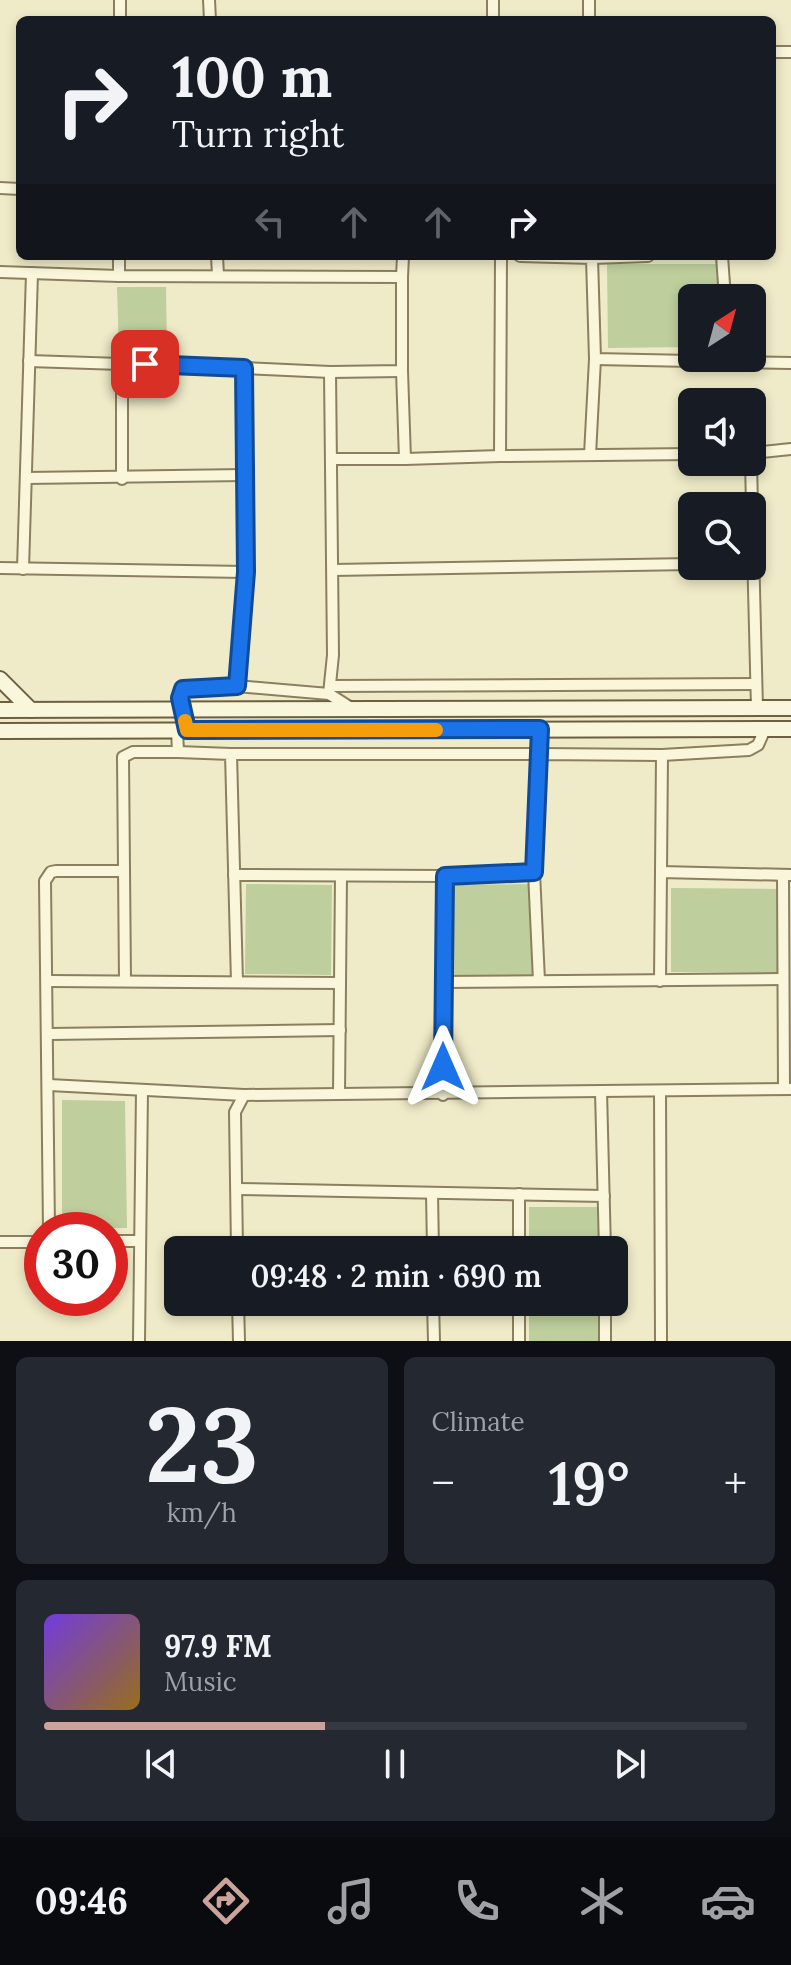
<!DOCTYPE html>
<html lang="en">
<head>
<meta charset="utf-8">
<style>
	:root { --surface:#171b24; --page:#242831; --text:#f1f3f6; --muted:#9ea1a6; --line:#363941; --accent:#caa39b }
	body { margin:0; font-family:Lora,serif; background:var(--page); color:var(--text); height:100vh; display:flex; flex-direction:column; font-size:30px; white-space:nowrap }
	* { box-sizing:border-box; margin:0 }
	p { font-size:26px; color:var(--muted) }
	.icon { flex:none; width:44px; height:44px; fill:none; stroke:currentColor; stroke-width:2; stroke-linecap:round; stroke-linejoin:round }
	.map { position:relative; height:1341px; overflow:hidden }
	.sheet { display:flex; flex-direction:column; gap:16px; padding:16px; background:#0d0f14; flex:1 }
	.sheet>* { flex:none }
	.hud { position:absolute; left:16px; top:16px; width:760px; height:244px; border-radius:12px; box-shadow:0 4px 12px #0003; background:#171b24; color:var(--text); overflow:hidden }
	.needle { width:52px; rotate:36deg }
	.fabs { position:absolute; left:678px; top:284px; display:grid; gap:16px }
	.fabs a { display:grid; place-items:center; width:88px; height:88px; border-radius:12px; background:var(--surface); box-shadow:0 4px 12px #0003; font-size:40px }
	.speed { position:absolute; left:24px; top:1212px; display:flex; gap:16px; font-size:40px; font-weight:700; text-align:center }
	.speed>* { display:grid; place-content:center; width:104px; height:104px; border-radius:50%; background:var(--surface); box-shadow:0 4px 12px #0003; line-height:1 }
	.speed .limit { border:12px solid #d22; background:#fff; color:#111 }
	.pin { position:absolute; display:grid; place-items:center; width:68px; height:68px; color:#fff; margin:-34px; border-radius:16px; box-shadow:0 4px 12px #0006 }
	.me { position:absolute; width:88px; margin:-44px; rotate:0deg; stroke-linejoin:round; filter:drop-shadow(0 0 6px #0008) }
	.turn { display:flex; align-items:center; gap:28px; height:168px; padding:0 24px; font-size:36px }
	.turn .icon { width:104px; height:104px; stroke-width:2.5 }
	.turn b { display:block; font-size:56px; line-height:68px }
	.lanes { display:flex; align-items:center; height:76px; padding:0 24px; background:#0003; justify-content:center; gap:40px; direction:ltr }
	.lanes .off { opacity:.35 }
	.big { font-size:60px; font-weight:600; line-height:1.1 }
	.sheet .card { flex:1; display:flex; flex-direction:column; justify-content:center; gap:12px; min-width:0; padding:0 28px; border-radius:12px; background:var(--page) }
	.sheet .dial { align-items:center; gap:0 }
	.dial b { font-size:104px; line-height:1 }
	.song { display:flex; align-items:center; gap:24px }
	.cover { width:96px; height:96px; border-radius:12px; background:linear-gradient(135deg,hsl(260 70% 55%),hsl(40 70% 35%)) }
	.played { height:8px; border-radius:4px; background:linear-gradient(90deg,var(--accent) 40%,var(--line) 40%) }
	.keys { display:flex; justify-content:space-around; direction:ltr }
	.heat { display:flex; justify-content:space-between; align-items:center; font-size:44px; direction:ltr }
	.sheet .tiles { flex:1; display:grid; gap:16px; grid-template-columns:1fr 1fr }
	.card:last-child { grid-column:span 2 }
	.trip { position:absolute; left:164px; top:1236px; width:464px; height:80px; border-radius:12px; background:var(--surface); box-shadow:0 4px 12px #0003; font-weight:600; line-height:80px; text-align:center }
	.dock { display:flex; height:128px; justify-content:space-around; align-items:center; background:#090b0e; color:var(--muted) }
	.dock .icon { width:56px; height:56px }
	.dock .active { color:var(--accent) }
	.dock b { font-size:36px; color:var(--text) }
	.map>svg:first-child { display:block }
	.green { fill:#bece9c }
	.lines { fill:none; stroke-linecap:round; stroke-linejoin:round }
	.minor-casing { stroke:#8b7f5d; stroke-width:14 }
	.secondary-casing { stroke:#6d5f40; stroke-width:18 }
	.minor { stroke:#f9f6dc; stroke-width:10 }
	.secondary { stroke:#f9f6dc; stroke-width:14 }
	.route-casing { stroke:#114b97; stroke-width:20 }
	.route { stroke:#1a73e8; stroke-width:14 }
	.slow { stroke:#f59e0b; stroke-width:14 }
</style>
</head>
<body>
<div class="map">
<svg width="791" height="1341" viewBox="0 0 791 1341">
	<rect width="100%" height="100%" fill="#efebc8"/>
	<g class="green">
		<polygon points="607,264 717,264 717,298 692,298 692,347 608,348"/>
		<polygon points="117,287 166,287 167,352 119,353"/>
		<polygon points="246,884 332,885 331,975 245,974"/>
		<polygon points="532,884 533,975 453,975 452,885"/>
		<polygon points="671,888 778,889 778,973 671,972"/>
		<polygon points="62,1100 125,1101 127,1228 62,1228"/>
		<rect x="529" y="1207" width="71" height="43"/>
		<rect x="529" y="1302" width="71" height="39"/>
	</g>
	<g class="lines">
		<defs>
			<g id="minor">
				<polyline points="209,0 210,20"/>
				<polyline points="493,0 493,20"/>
				<polyline points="120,20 120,0"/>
				<polyline points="589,20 589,0"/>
				<polyline points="772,52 791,52"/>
				<polyline points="0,188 20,189"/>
				<polyline points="119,256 119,276 402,277 403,256"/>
				<polyline points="217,256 218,275"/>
				<polyline points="520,256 592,258 595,359 791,363"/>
				<polyline points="722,256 725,298"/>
				<polyline points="592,258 648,256"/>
				<polyline points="0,272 119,276"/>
				<polyline points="29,361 244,368"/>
				<polyline points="752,453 791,449"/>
				<polyline points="590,455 595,359"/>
				<polyline points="500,456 692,454"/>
				<polyline points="332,459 405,459 402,371"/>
				<polyline points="405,459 500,456 501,256"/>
				<polyline points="751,462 752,506"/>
				<polyline points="26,478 245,475"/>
				<polyline points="122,479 122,363"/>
				<polyline points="752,509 757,708"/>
				<polyline points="0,568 246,572"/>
				<polyline points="23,569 32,273"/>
				<polyline points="333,570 692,564"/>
				<polyline points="237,686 329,694 351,708"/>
				<polyline points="330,686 756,684"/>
				<polyline points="329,694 333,655 330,372"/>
				<polyline points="187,730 180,698 183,689 237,686 246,572 244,368 330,372 402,371 402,277"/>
				<polyline points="178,752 231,754 237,982"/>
				<polyline points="231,754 539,754 540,729"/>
				<polyline points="662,755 749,750 758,745 765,729"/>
				<polyline points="234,875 445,876 534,872"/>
				<polyline points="783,875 784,1089"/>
				<polyline points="49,981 340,983"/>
				<polyline points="125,981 123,757 133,752 178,752 177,730"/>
				<polyline points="539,981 534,872 539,754 662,755 661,872"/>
				<polyline points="660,981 661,872 791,875"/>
				<polyline points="443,982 783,979"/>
				<polyline points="49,1034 340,1030"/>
				<polyline points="49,1085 244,1095"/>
				<polyline points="601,1091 605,1250"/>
				<polyline points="660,1091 661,1341"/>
				<polyline points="339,1094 341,876"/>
				<polyline points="443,1095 445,876"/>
				<polyline points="237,1189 604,1196"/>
				<polyline points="432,1193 433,1250"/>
				<polyline points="49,1230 45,881 51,872 56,871 123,871"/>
				<polyline points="110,1241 140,1241"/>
				<polyline points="0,1242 42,1242"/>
				<polyline points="237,1250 235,1112 244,1095 791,1089"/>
				<polyline points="519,1250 519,1194"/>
				<polyline points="238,1302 239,1341"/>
				<polyline points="433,1302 434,1341"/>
				<polyline points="605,1302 605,1341"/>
				<polyline points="139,1341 142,1091"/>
				<polyline points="519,1341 519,1302"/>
			</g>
			<g id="secondary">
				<polyline points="0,679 31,710"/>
				<polyline points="0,710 791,708"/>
				<polyline points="0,731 791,729"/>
			</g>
		</defs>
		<use href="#minor" class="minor-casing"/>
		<use href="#secondary" class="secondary-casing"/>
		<use href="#minor" class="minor"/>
		<use href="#secondary" class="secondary"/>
	</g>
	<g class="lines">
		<defs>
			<polyline id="route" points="145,364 244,368 246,572 237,686 183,689 180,698 187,730 540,729 534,872 445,876 443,1067"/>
		</defs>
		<use href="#route" class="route-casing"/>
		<use href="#route" class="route"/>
		<polyline class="slow" points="185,721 187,730 436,730"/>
	</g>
</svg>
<div class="fabs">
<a><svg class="needle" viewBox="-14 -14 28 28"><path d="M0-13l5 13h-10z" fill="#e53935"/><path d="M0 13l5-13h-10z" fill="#9ea1a6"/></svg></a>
<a><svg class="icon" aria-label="sound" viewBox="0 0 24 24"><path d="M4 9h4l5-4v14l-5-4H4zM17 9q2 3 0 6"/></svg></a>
<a><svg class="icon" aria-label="search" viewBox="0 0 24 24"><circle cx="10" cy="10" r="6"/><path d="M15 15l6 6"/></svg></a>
</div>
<div class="speed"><div class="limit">30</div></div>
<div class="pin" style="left:145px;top:364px;background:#d93025"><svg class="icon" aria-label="arrive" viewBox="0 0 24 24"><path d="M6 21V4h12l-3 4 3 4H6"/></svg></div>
<svg class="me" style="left:443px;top:1067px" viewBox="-20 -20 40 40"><path d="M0-17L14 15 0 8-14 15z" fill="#1a73e8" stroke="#fff" stroke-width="4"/></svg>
<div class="trip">09:48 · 2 min · 690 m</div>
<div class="hud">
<div class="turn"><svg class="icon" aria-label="right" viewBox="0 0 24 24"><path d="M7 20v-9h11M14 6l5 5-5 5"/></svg><div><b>100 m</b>Turn right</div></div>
<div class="lanes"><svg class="icon off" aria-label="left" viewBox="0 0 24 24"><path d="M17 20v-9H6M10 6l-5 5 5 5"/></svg><svg class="icon off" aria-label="ahead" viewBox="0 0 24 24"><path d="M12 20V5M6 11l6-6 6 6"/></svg><svg class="icon off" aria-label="ahead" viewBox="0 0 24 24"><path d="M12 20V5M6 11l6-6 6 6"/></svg><svg class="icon" aria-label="right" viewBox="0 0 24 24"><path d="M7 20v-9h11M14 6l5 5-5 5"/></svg></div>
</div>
</div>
<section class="sheet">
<div class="tiles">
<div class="card dial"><b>23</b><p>km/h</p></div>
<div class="card"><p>Climate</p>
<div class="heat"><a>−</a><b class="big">19°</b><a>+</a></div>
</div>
<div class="card">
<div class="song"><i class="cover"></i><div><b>97.9 FM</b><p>Music</p></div></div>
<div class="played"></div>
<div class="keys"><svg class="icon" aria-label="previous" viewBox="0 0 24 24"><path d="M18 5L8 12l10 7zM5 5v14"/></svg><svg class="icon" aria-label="pause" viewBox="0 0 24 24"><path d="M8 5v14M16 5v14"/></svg><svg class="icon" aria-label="next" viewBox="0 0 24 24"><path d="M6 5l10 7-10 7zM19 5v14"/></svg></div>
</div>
</div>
</section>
<nav class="dock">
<b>09:46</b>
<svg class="icon active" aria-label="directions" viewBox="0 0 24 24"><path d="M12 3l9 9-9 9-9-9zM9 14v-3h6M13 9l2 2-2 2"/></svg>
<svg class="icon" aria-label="music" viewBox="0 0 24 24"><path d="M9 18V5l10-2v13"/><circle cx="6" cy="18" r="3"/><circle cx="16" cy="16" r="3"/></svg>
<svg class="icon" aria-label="phone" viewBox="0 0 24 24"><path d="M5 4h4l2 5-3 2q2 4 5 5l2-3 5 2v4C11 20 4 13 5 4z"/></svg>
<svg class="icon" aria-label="climate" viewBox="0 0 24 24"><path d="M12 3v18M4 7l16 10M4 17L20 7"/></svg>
<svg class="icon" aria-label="car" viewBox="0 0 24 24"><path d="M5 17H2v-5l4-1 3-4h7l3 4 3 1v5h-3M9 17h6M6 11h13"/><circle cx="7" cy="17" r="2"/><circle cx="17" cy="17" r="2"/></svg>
</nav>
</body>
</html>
